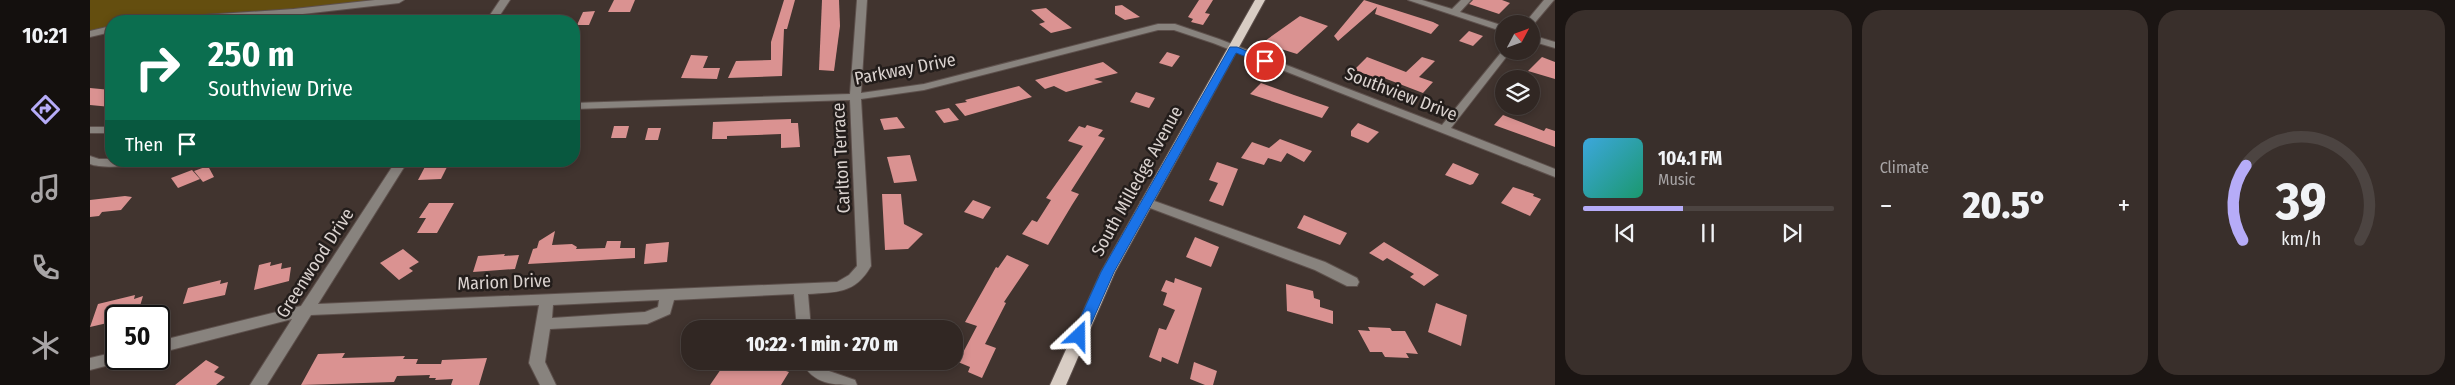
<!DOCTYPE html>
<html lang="en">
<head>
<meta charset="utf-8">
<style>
	:root { --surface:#312723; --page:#392f2b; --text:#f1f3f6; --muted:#a8a5a6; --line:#4c4441; --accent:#b6acf8 }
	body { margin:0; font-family:"Fira Sans Condensed",sans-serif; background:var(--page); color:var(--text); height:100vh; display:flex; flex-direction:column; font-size:19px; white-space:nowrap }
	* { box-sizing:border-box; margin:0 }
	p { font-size:16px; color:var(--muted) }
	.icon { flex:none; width:28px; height:28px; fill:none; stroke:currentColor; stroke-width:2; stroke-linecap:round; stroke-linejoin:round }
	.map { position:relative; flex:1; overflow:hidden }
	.sheet { display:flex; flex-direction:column; gap:10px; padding:10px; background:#1b1513; width:900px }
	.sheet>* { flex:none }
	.hud { position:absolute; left:15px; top:15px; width:475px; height:152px; border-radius:20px; box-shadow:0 2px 8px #0003,0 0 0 1px var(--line); background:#0b6e4f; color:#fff; overflow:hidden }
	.needle { width:32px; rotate:49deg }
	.controls { position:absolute; left:1405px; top:15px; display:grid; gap:10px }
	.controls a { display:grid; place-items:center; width:45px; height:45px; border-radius:50%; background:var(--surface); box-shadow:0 2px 8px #0003,0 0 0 1px var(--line); font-size:25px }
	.speed { position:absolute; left:15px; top:305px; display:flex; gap:10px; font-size:25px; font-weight:700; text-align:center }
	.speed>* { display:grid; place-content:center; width:65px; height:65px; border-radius:50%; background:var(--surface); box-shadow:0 2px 8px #0003,0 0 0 1px var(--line); line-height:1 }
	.speed .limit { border:2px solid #111; border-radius:8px; background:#fff; color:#111 }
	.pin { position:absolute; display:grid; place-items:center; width:42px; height:42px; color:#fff; margin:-21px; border:2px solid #fff; border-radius:50%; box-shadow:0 1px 5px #0007 }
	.me { position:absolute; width:55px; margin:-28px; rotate:23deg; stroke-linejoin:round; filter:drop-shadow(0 0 4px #0008) }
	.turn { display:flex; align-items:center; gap:18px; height:105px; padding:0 20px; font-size:22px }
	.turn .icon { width:65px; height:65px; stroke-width:2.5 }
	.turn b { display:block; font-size:35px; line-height:42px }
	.then { display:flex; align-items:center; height:48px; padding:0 20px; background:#0003; gap:10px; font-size:19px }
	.big { font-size:38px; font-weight:800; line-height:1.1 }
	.sheet .tile { flex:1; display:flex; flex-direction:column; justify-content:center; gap:8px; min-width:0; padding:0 18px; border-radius:20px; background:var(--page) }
	.sheet .dial { align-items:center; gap:0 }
	.dial svg { height:130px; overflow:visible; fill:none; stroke:var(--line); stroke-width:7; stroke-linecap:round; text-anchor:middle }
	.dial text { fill:var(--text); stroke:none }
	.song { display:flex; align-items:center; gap:15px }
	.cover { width:60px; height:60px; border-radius:8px; background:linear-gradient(135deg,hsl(200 70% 55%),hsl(160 70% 35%)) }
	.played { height:5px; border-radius:2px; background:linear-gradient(90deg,var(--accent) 40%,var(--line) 40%) }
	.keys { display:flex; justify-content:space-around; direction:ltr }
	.heat { display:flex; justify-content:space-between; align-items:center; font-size:28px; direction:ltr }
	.sheet .tiles { flex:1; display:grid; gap:10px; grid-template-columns:repeat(3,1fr) }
	.trip { position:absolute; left:591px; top:320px; width:282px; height:50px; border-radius:20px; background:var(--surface); box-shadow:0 2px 8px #0003,0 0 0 1px var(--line); font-weight:800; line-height:50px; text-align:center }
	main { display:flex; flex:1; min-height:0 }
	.menu { display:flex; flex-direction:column; width:90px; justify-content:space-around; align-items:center; background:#14100e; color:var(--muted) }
	.menu .icon { width:35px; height:35px }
	.menu .active { color:var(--accent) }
	.menu b { font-size:22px; color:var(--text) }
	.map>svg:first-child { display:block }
	.green { fill:#644e0f }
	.building { fill:#da9291 }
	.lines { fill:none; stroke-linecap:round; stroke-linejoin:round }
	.minor-casing { stroke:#5d504c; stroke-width:2 }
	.major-casing { stroke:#5d504c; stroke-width:2 }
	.minor { fill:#88837e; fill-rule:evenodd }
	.major { fill:#d8cdc4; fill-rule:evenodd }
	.route { fill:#1a73e8; stroke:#114b97 }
	.labels { text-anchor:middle; stroke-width:5; stroke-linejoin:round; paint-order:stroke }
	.street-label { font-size:18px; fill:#dad2cf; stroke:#231d1b }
</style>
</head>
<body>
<main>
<nav class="menu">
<b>10:21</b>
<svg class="icon active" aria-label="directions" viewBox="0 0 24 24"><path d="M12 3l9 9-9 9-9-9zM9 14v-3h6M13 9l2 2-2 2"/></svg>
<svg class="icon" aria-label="music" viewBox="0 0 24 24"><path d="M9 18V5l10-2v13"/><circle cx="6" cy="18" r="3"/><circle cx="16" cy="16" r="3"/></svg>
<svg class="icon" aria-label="phone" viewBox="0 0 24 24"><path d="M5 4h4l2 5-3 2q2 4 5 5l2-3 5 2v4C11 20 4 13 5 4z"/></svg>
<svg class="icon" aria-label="climate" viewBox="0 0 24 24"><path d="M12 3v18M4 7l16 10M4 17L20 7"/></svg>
</nav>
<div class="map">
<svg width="1465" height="385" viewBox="0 0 1465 385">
	<rect width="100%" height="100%" fill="#41342f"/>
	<polygon class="green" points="0,0 293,0 191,10 115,14 48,21 21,21 21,26 0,31"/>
	<g class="building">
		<polygon points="524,0 545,0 540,12 518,12"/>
		<polygon points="694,0 705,0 697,29 694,29 692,76 638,78 646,61 681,60 681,42"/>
		<polygon points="732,0 749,0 750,26 744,71 729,70"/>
		<polygon points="1109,0 1123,0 1115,13 1120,14 1113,25 1101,22 1103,19 1098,17"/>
		<polygon points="1274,0 1343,22 1349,25 1341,34 1285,14 1287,7 1248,41 1244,36"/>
		<polygon points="1383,0 1412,0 1420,3 1409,14 1379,4"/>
		<polygon points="1032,5 1050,17 1035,20 1025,14 1025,6"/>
		<polygon points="956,8 962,13 982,28 961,33 949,24 955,22 941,10"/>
		<polygon points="505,11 499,25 487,25 493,12"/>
		<polygon points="1210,16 1238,26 1207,54 1172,43"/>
		<polygon points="1379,31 1393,36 1383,46 1369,41"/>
		<polygon points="1077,52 1090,56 1082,67 1069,63"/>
		<polygon points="601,55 618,56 613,68 630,68 627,79 591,78"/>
		<polygon points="1277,57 1316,72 1332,57 1345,61 1329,77 1343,82 1333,93 1294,78 1292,80 1264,70"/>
		<polygon points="1452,57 1465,62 1465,79 1438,71"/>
		<polygon points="1013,62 1028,73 1004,79 1013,82 976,92 964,86 955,89 945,80"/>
		<polygon points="1171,83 1204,95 1239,107 1232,118 1160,94"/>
		<polygon points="929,86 942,97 875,116 865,104 877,102 875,100"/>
		<polygon points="0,88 21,90 21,107 0,105"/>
		<polygon points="1046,92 1065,98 1059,108 1040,102"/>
		<polygon points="859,108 869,120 854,123 845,111"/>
		<polygon points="1413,115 1454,131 1456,128 1465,131 1465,147 1404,125"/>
		<polygon points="807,117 815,128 794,130 790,119"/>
		<polygon points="701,119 701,123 708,123 710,147 691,148 691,134 637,136 637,139 622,139 623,122"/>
		<polygon points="1268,123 1289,132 1278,143 1261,136 1261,131"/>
		<polygon points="997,125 1013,130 1008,136 1015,138 981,191 989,194 982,205 958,245 932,234 942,220 947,222 961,200 956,198 993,146 978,141 989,126 995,128"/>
		<polygon points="524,126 539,126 536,138 521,138"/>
		<polygon points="558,128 571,128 568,140 555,140"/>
		<polygon points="1190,139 1222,151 1214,162 1197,153 1191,162 1178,158 1174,165 1151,158 1162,142 1179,148"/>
		<polygon points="820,155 827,181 804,183 797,157"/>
		<polygon points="338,161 360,161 351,179 328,180"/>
		<polygon points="1127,162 1148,169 1133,206 1119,201 1128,183 1119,180"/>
		<polygon points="1363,163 1389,174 1383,184 1380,185 1355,175"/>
		<polygon points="118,166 124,177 113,182 104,171"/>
		<polygon points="102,170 110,179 88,188 81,178"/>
		<polygon points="1423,187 1444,194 1443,196 1451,199 1440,216 1411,203"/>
		<polygon points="792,194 811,194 814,224 833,234 818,249 795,250"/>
		<polygon points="35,196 42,197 31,210 12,212 9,216 0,217 0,200"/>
		<polygon points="883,200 901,207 893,219 874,212"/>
		<polygon points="339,203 364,203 347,233 327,233 336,218 329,218"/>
		<polygon points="1214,215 1257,233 1250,245 1207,228"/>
		<polygon points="465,231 462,245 482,244 487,247 486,249 515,248 517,241 531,241 530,248 545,248 545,258 438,264 443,249 447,248 449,241"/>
		<polygon points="1105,237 1129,247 1121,267 1096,257"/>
		<polygon points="579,242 577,262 554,264 556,244"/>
		<polygon points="1294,242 1349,275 1334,286 1320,277 1324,274 1297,258 1293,261 1279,253"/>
		<polygon points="313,249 329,262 319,268 323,271 309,280 290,263"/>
		<polygon points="415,254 414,256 429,255 425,269 383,272 388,256"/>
		<polygon points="917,255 939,265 914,302 916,303 895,344 906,348 892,378 878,372 880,367 868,362 887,326 875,322 906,267 908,268"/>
		<polygon points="181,262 180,266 192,263 191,269 201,267 199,281 164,290 169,265"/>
		<polygon points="1085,278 1112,288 1088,364 1072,357 1071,362 1059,357 1069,328 1076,330 1085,310 1073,305 1077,293 1071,291 1076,280 1084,283"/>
		<polygon points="131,280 130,284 138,282 135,295 93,304 98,288"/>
		<polygon points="1196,284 1223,291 1224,298 1230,300 1230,307 1243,311 1243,324 1197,311"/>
		<polygon points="45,295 44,299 53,296 47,316 26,316 26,321 0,327 8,304"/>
		<polygon points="1346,303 1377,315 1371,346 1338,332"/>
		<polygon points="1278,327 1300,328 1302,331 1315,331 1328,354 1316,353 1319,358 1295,357 1292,352 1280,352 1268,330 1280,331"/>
		<polygon points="255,353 252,358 315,356 313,359 328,359 326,364 351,364 352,360 397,358 389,385 361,385 363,379 345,380 346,378 339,378 340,375 307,376 304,382 211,385 228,354"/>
		<polygon points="116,360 129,367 124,372 135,377 126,385 85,385"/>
		<polygon points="692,361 700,365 696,371 699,372 691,385 620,385 631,369 613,362"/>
		<polygon points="1104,362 1127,371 1123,385 1115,385 1100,379"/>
	</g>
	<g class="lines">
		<defs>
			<g id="minor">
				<polygon points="285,0 314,0 309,3 204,15 108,21 64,21 69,18 204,9"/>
				<polygon points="410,0 420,0 406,21 396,21"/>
				<path d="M767 0H777L771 93 834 84 1068 24H1085L1129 39 1352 125 1414 49V51H1421L1361 128 1465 169V177L1123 43 1084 30H1068L834 90 771 99 781 266C765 294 747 292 718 294L721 329H707L704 294 584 300 580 314 557 324 460 329 455 362 466 385H450L439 363 449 305 221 315 177 385H160L202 319 69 353V341L211 306 306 161H318L228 304 747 282 759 275 767 266 760 100 484 109V103L760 94ZM569 300 568 307 555 312 462 318 463 305Z"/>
				<polygon points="1318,0 1332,0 1362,9 1371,0 1381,0 1370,12 1414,26 1414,32"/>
				<polygon points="1454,0 1464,0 1442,26 1441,24 1434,24"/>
				<polygon points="21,26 21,32 0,37 0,31"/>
				<polygon points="1441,35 1465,42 1465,48 1441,41"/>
				<rect x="0" y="127" width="21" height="6"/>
				<path d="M0 156 9 159H21V161H51C44 168 9 168 0 164Z"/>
				<polygon points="1056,198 1235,262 1267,278 1269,282 1267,286 1257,286 1225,270 1052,205 1050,202"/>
				<polygon points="26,352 26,359 33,359 31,362 0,370 0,358"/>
				<path d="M711 361H729L739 371 765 380 767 385C743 385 724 385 711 361Z"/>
			</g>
			<polygon id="major" points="1165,0 1175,0 1025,272 976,385 960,385 1011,272"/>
		</defs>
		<use href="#minor" class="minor-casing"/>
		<use href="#major" class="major-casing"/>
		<use href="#minor" class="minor"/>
		<use href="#major" class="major"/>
	</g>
	<polygon class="route" points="1140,47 1147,47 1180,61 1175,64 1146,53 1024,272 994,340 984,340 982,336 1011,272"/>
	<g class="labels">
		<g class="street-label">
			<text transform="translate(815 69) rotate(-11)" y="6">Parkway Drive</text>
			<text transform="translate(1311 94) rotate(21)" y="6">Southview Drive</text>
			<text transform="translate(751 158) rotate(-93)" y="6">Carlton Terrace</text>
			<text transform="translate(1047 181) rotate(-61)" y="6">South Milledge Avenue</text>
			<text transform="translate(225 263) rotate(-57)" y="6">Greenwood Drive</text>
			<text transform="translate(414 282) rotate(-2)" y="6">Marion Drive</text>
		</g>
	</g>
</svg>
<div class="controls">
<a><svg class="needle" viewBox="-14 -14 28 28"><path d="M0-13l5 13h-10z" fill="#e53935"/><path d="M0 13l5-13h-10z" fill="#a8a5a6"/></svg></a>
<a><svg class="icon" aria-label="layers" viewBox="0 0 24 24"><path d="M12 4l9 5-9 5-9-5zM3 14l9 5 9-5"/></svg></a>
</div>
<div class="speed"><div class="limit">50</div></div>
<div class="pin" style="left:1175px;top:61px;background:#d93025"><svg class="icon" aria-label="arrive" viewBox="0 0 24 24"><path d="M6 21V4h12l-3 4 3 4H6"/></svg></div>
<svg class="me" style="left:989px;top:336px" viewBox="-20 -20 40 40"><path d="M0-17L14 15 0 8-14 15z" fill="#1a73e8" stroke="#fff" stroke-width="4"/></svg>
<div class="trip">10:22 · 1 min · 270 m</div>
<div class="hud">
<div class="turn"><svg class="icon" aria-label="right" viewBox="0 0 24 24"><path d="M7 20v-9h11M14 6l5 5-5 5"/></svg><div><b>250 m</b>Southview Drive</div></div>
<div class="then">Then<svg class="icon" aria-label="arrive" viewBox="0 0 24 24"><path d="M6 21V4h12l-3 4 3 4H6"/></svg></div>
</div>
</div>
<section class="sheet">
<div class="tiles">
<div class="tile">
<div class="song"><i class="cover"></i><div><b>104.1 FM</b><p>Music</p></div></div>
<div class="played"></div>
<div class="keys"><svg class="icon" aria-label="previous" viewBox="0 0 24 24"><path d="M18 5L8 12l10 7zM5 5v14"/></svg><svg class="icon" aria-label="pause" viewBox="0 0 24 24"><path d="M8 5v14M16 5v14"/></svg><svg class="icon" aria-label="next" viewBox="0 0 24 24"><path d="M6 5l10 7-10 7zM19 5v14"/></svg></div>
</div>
<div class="tile"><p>Climate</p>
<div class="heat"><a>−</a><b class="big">20.5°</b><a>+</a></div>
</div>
<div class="tile dial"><svg viewBox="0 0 100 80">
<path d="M14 69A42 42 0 1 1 86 69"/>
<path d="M14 69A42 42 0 0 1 16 23" stroke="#b6acf8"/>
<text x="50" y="56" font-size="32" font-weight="700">39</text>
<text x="50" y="72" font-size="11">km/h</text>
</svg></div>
</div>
</section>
</main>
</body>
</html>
